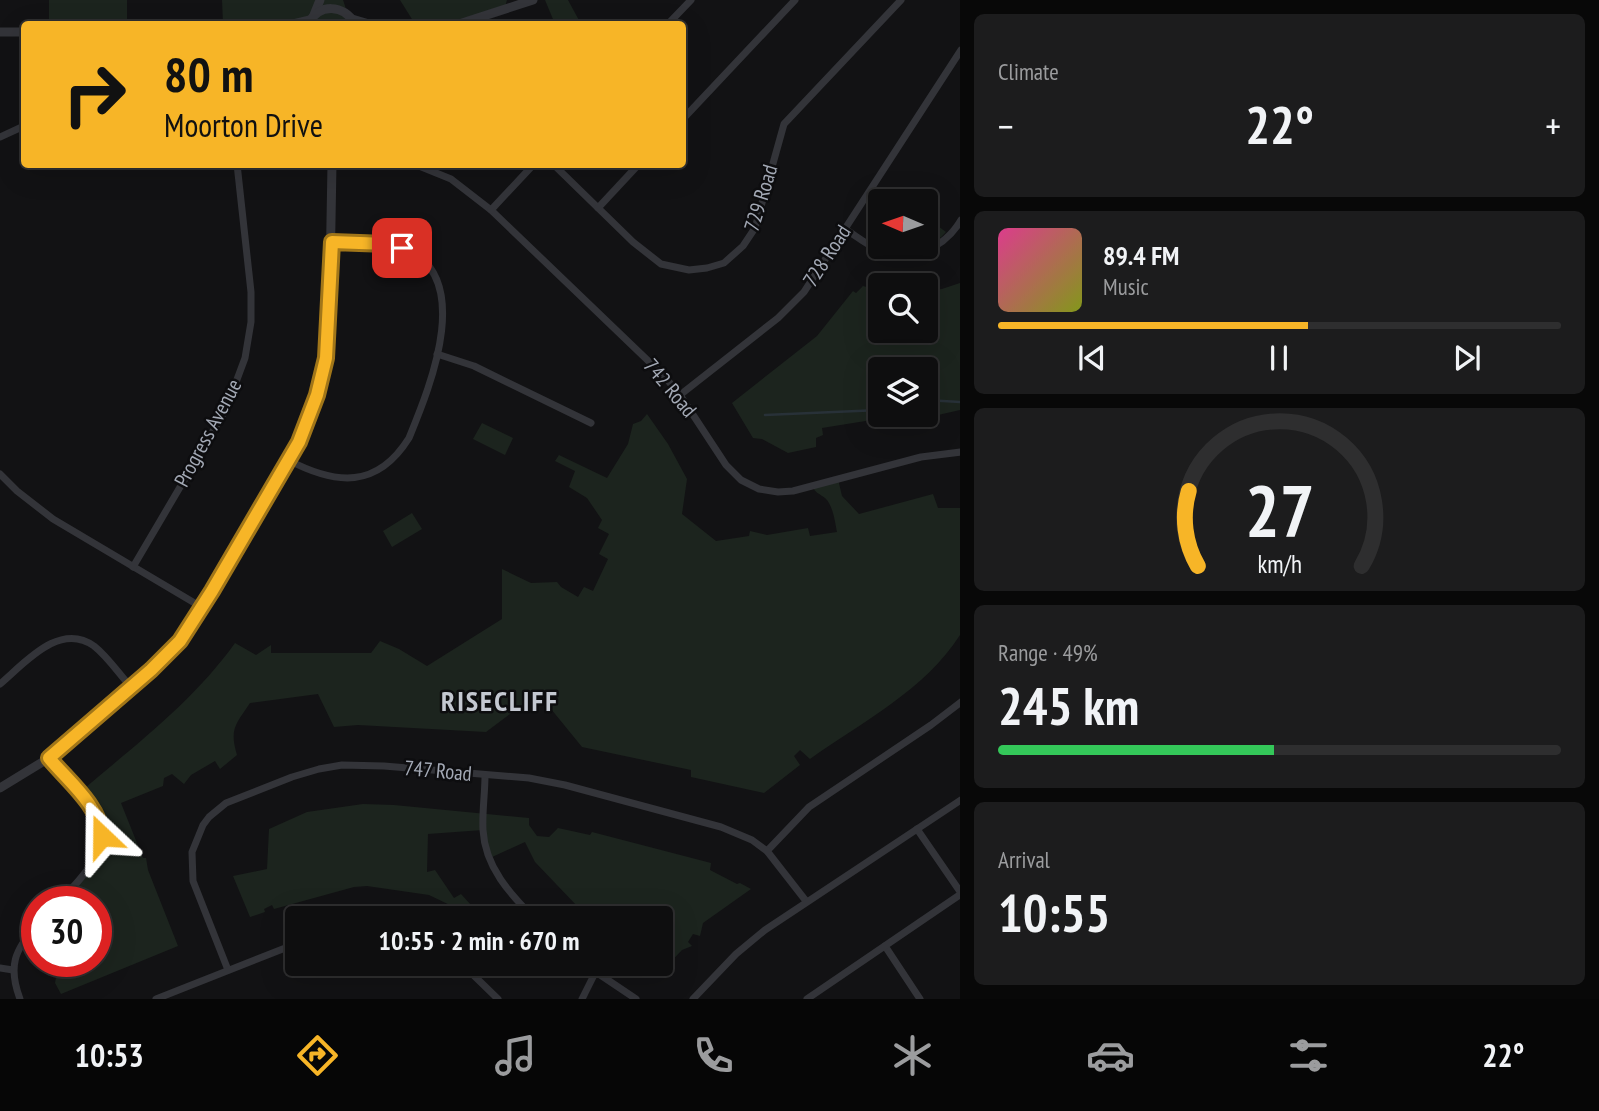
<!DOCTYPE html>
<html lang="en">
<head>
<meta charset="utf-8">
<style>
	:root { --surface:#0e0e0f; --page:#1c1c1d; --text:#f1f3f6; --muted:#9b9c9e; --line:#2e2e2f; --accent:#f7b527 }
	body { margin:0; font-family:"PT Sans Narrow",sans-serif; background:var(--page); color:var(--text); height:100vh; display:flex; flex-direction:column; font-size:26px; white-space:nowrap }
	* { box-sizing:border-box; margin:0 }
	p { font-size:23px; color:var(--muted) }
	.icon { flex:none; width:38px; height:38px; fill:none; stroke:currentColor; stroke-width:2; stroke-linecap:round; stroke-linejoin:round }
	.map { position:relative; flex:1; overflow:hidden }
	.side { display:flex; flex-direction:column; gap:14px; padding:14px; background:#080808; width:639px }
	.side>* { flex:none }
	.top-card { position:absolute; left:21px; top:21px; width:665px; height:147px; border-radius:7px; box-shadow:0 7px 28px #0002,0 0 0 2px var(--line); background:#f7b527; color:#111; overflow:hidden }
	.needle { width:46px; rotate:272deg }
	.fabs { position:absolute; left:868px; top:189px; display:grid; gap:14px }
	.fabs a { display:grid; place-items:center; width:70px; height:70px; border-radius:7px; background:var(--surface); box-shadow:0 7px 28px #0002,0 0 0 2px var(--line); font-size:35px }
	.speed { position:absolute; left:21px; top:886px; display:flex; gap:14px; font-size:35px; font-weight:700; text-align:center }
	.speed>* { display:grid; place-content:center; width:91px; height:91px; border-radius:50%; background:var(--surface); box-shadow:0 7px 28px #0002,0 0 0 2px var(--line); line-height:1 }
	.speed .limit { border:10px solid #d22; background:#fff; color:#111 }
	.pin { position:absolute; display:grid; place-items:center; width:60px; height:60px; color:#fff; margin:-30px; border-radius:14px; box-shadow:0 4px 10px #0006 }
	.me { position:absolute; width:77px; margin:-38px; rotate:337deg; stroke-linejoin:round; filter:drop-shadow(0 0 5px #0008) }
	.turn { display:flex; align-items:center; gap:24px; height:147px; padding:0 28px; font-size:32px }
	.turn .icon { width:91px; height:91px; stroke-width:2.5 }
	.turn b { display:block; font-size:49px; line-height:60px }
	.big { font-size:52px; font-weight:700; line-height:1.1 }
	.side .card { flex:1; display:flex; flex-direction:column; justify-content:center; gap:10px; min-width:0; padding:0 24px; border-radius:10px; background:var(--page) }
	.side .dial { align-items:center; gap:0 }
	.dial svg { height:182px; overflow:visible; fill:none; stroke:var(--line); stroke-width:7; stroke-linecap:round; text-anchor:middle }
	.dial text { fill:var(--text); stroke:none }
	.song { display:flex; align-items:center; gap:21px }
	.cover { width:84px; height:84px; border-radius:10px; background:linear-gradient(135deg,hsl(330 70% 55%),hsl(70 70% 35%)) }
	.played { height:7px; border-radius:4px; background:linear-gradient(90deg,var(--accent) 55%,var(--line) 55%) }
	.keys { display:flex; justify-content:space-around; direction:ltr }
	.heat { display:flex; justify-content:space-between; align-items:center; font-size:38px; direction:ltr }
	.charge { height:10px; border-radius:5px; background:linear-gradient(90deg,#34c759 49%,var(--line) 0) }
	.trip { position:absolute; left:285px; top:906px; width:388px; height:70px; border-radius:7px; background:var(--surface); box-shadow:0 7px 28px #0002,0 0 0 2px var(--line); font-weight:700; line-height:70px; text-align:center }
	.dock { display:flex; height:112px; justify-content:space-around; align-items:center; background:#060606; color:var(--muted) }
	.dock .icon { width:49px; height:49px }
	.dock .active { color:var(--accent) }
	.dock b { font-size:32px; color:var(--text) }
	main { display:flex; flex:1; min-height:0 }
	.map>svg:first-child { display:block }
	.green { fill:#1c241e; fill-rule:evenodd }
	.lines { fill:none; stroke-linecap:round; stroke-linejoin:round }
	.stream { stroke:#283138; stroke-width:2.5 }
	.minor { stroke:#333439; stroke-width:7 }
	.tertiary { stroke:#333439; stroke-width:9 }
	.route-casing { stroke:#a17619; stroke-width:18 }
	.route { stroke:#f7b527; stroke-width:12 }
	.labels { text-anchor:middle; stroke-width:5; stroke-linejoin:round; paint-order:stroke }
	.street-label { font-size:21px; fill:#a3a9b5; stroke:#0d0d0f }
	.district-label { font-size:28px; font-weight:bold; letter-spacing:2px; fill:#c4c8d1; stroke:#0d0d0f }
</style>
</head>
<body>
<main>
<div class="map">
<svg width="961" height="999" viewBox="0 0 961 999">
	<rect width="100%" height="100%" fill="#121214"/>
	<g class="green">
		<rect x="49" y="0" width="78" height="24"/>
		<polygon points="222,0 343,0 347,12 373,24 223,24"/>
		<polygon points="400,0 507,0 504,10 455,24 415,24"/>
		<polygon points="545,0 568,0 581,24 555,24"/>
		<path d="M926 217 946 232C930 250 912 253 890 249L891 247H926Z"/>
		<path d="M960 283V410L881 428 878 419 822 428 823 435 816 438V447L788 453 762 439 753 438 732 403 817 336 853 291 856 293 863 286 880 291V331H926V291L942 289ZM880 369H926V415H880Z"/>
		<path d="M647 414 668 444 687 479 682 514 716 541 749 536 750 531 767 535 808 528 810 536 837 532C835 522 833 505 825 498 819 493 816 494 812 486L838 479 842 496 859 514 933 494 938 508H960V635C925 690 862 722 810 759L800 750 794 756 800 765 764 793 691 777V770L582 747 538 693 486 732 358 725 334 727 318 694 250 703C236 724 229 729 237 755L220 769 215 761 191 775 184 784 172 774 164 778 163 786 121 803 143 858H146L148 870 178 946 61 994 55 983 59 961H68L72 965 77 961H96V945L100 942 96 938V901H60L98 856 101 825 79 793C134 746 193 702 235 643L256 655 271 645V653H371L380 641 399 649 427 666 502 619V569L531 583 557 582 561 587 578 597 584 587 593 591 608 559 599 554 609 534 598 528 602 520 587 498 569 487 575 471 555 461 559 455 607 478 628 444 633 424 641 421Z"/>
		<polygon points="482,423 513,438 505,455 473,439"/>
		<polygon points="412,513 422,529 392,547 383,531"/>
		<polygon points="363,804 394,805 529,818 529,825 537,836 549,837 558,828 590,835 592,832 711,863 710,870 737,884 740,883 751,889 703,923 700,936 693,934 688,942 692,946 682,950 663,970 653,964 662,964 662,919 575,919 578,907 535,862 525,842 490,858 483,830 428,834 427,872 435,870 454,898 461,894 481,916 479,919 429,895 367,886 354,887 274,909 272,905 264,909 265,912 250,917 233,876 267,869 269,829 307,812"/>
	</g>
	<g class="lines">
		<g class="stream">
			<polyline points="926,400 961,402"/>
			<polyline points="765,415 880,410"/>
		</g>
		<g class="minor">
			<polyline points="668,24 691,0"/>
			<polyline points="682,120 795,0"/>
			<polyline points="0,137 24,126"/>
			<polyline points="414,164 451,179 491,210 664,376 680,395 726,465 741,480 759,489 778,492 793,491 921,457 961,452"/>
			<polyline points="553,164 633,242 661,264 689,270 707,268 724,263 743,246 755,228 784,124 901,0"/>
			<polyline points="598,208 639,164"/>
			<polyline points="491,210 534,164"/>
			<path d="M845 229C856 236 867 245 879 250 910 263 944 249 961 220"/>
			<polyline points="437,354 474,366 591,423"/>
			<polyline points="680,395 778,318 804,292 961,50"/>
			<path d="M288 460C336 485 377 489 409 438 430 387 479 269 396 245 376 240 353 242 332 242"/>
			<polyline points="0,474 17,491 53,519 203,608"/>
			<polyline points="133,567 226,409 245,358 251,322 251,292 237,164"/>
			<path d="M0 684C24 664 59 621 94 646 108 657 119 674 131 687"/>
			<path d="M49 758C102 824 130 829 60 901"/>
			<path d="M485 775C485 794 482 812 483 830 485 867 510 894 535 919"/>
			<polyline points="917,829 961,893"/>
			<polyline points="767,851 809,807 931,725 961,702"/>
			<polyline points="885,946 920,999"/>
			<polyline points="462,964 498,999"/>
			<polyline points="584,964 636,999"/>
			<polyline points="0,968 13,970"/>
			<polyline points="228,970 193,881 192,852 203,825 209,817 226,803 292,777 319,769 342,765 384,766 529,778 565,785 721,827 752,840 767,851 806,901"/>
			<path d="M20 999C8 967 14 950 37 925"/>
			<polyline points="156,999 298,943"/>
			<polyline points="582,999 595,973"/>
			<polyline points="693,999 736,954 765,930 961,800"/>
			<polyline points="807,999 961,894"/>
		</g>
		<g class="tertiary">
			<polyline points="314,15 320,0"/>
			<polyline points="352,19 369,24"/>
			<polyline points="293,24 310,20"/>
			<path d="M308 24C319 3 344 4 355 24"/>
			<polyline points="459,24 533,0"/>
			<polyline points="0,32 24,32"/>
			<polyline points="0,788 49,758 151,670 180,641 203,608 299,442 322,378 329,334 332,164"/>
		</g>
	</g>
	<g class="lines">
		<defs>
			<path id="route" d="M102 836C99 805 68 781 49 758L151 670 180 641 212 591 299 442 317 395 326 358 332 242 387 244 402 248"/>
		</defs>
		<use href="#route" class="route-casing"/>
		<use href="#route" class="route"/>
	</g>
	<g class="labels">
		<g class="street-label">
			<text transform="translate(761 198) rotate(-73)" y="7">729 Road</text>
			<text transform="translate(827 256) rotate(-57)" y="7">728 Road</text>
			<text transform="translate(670 388) rotate(50)" y="7">742 Road</text>
			<text transform="translate(208 433) rotate(-62)" y="7">Progress Avenue</text>
			<text transform="translate(438 771) rotate(5)" y="7">747 Road</text>
		</g>
		<g class="district-label">
			<text x="500" y="711">RISECLIFF</text>
		</g>
	</g>
</svg>
<div class="fabs">
<a><svg class="needle" viewBox="-14 -14 28 28"><path d="M0-13l5 13h-10z" fill="#e53935"/><path d="M0 13l5-13h-10z" fill="#9b9c9e"/></svg></a>
<a><svg class="icon" aria-label="search" viewBox="0 0 24 24"><circle cx="10" cy="10" r="6"/><path d="M15 15l6 6"/></svg></a>
<a><svg class="icon" aria-label="layers" viewBox="0 0 24 24"><path d="M12 4l9 5-9 5-9-5zM3 14l9 5 9-5"/></svg></a>
</div>
<div class="speed"><div class="limit">30</div></div>
<div class="pin" style="left:402px;top:248px;background:#d93025"><svg class="icon" aria-label="arrive" viewBox="0 0 24 24"><path d="M6 21V4h12l-3 4 3 4H6"/></svg></div>
<svg class="me" style="left:102px;top:836px" viewBox="-20 -20 40 40"><path d="M0-17L14 15 0 8-14 15z" fill="#f7b527" stroke="#fff" stroke-width="4"/></svg>
<div class="trip">10:55 · 2 min · 670 m</div>
<div class="top-card">
<div class="turn"><svg class="icon" aria-label="right" viewBox="0 0 24 24"><path d="M7 20v-9h11M14 6l5 5-5 5"/></svg><div><b>80 m</b>Moorton Drive</div></div>
</div>
</div>
<section class="side">
<div class="card"><p>Climate</p>
<div class="heat"><a>−</a><b class="big">22°</b><a>+</a></div>
</div>
<div class="card">
<div class="song"><i class="cover"></i><div><b>89.4 FM</b><p>Music</p></div></div>
<div class="played"></div>
<div class="keys"><svg class="icon" aria-label="previous" viewBox="0 0 24 24"><path d="M18 5L8 12l10 7zM5 5v14"/></svg><svg class="icon" aria-label="pause" viewBox="0 0 24 24"><path d="M8 5v14M16 5v14"/></svg><svg class="icon" aria-label="next" viewBox="0 0 24 24"><path d="M6 5l10 7-10 7zM19 5v14"/></svg></div>
</div>
<div class="card dial"><svg viewBox="0 0 100 80">
<path d="M14 69A42 42 0 1 1 86 69"/>
<path d="M14 69A42 42 0 0 1 10 36" stroke="#f7b527"/>
<text x="50" y="56" font-size="32" font-weight="700">27</text>
<text x="50" y="72" font-size="11">km/h</text>
</svg></div>
<div class="card"><p>Range · 49%</p><b class="big">245 km</b><div class="charge"></div></div>
<div class="card"><p>Arrival</p><b class="big">10:55</b></div>
</section>
</main>
<nav class="dock">
<b>10:53</b>
<svg class="icon active" aria-label="directions" viewBox="0 0 24 24"><path d="M12 3l9 9-9 9-9-9zM9 14v-3h6M13 9l2 2-2 2"/></svg>
<svg class="icon" aria-label="music" viewBox="0 0 24 24"><path d="M9 18V5l10-2v13"/><circle cx="6" cy="18" r="3"/><circle cx="16" cy="16" r="3"/></svg>
<svg class="icon" aria-label="phone" viewBox="0 0 24 24"><path d="M5 4h4l2 5-3 2q2 4 5 5l2-3 5 2v4C11 20 4 13 5 4z"/></svg>
<svg class="icon" aria-label="climate" viewBox="0 0 24 24"><path d="M12 3v18M4 7l16 10M4 17L20 7"/></svg>
<svg class="icon" aria-label="car" viewBox="0 0 24 24"><path d="M5 17H2v-5l4-1 3-4h7l3 4 3 1v5h-3M9 17h6M6 11h13"/><circle cx="7" cy="17" r="2"/><circle cx="17" cy="17" r="2"/></svg>
<svg class="icon" aria-label="filters" viewBox="0 0 24 24"><path d="M4 7h16M4 17h16"/><circle cx="9" cy="7" r="2"/><circle cx="15" cy="17" r="2"/></svg>
<b>22°</b>
</nav>
</body>
</html>
